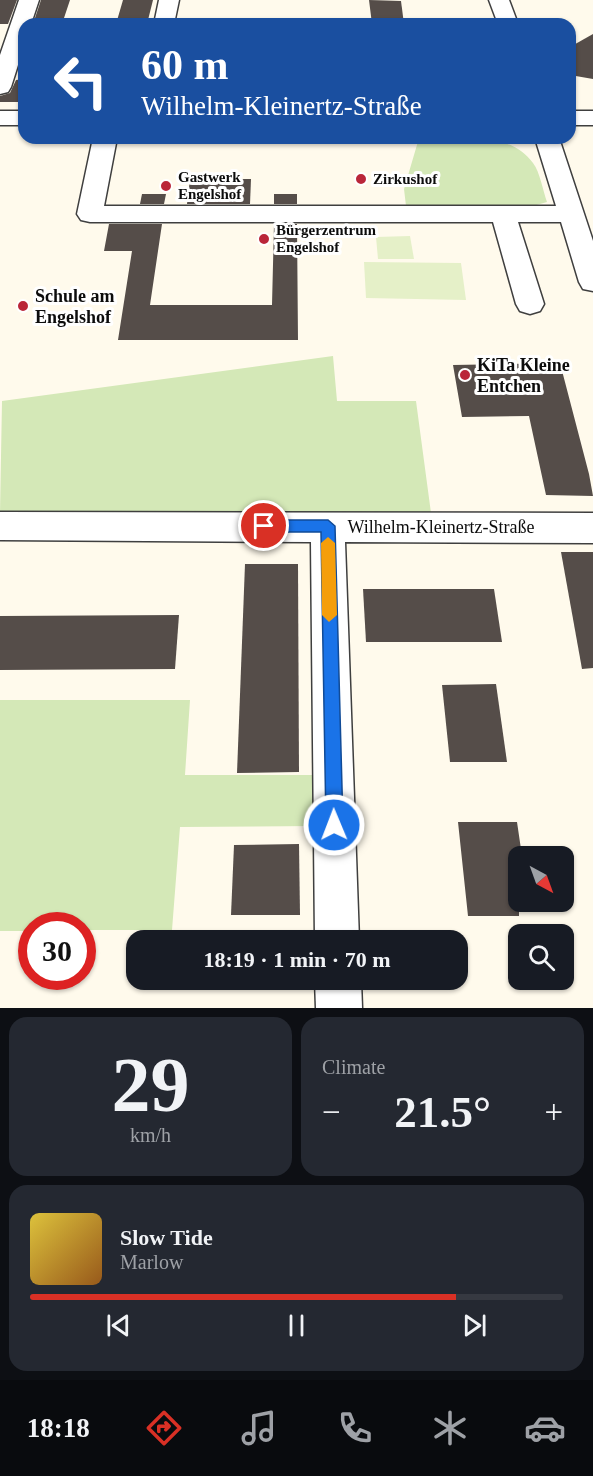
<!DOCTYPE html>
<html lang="en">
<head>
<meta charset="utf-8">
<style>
	:root { --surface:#171b24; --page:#242831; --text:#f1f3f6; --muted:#9ea1a6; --line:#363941; --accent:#d93025 }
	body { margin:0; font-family:Georgia,serif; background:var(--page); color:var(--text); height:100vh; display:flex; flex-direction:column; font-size:22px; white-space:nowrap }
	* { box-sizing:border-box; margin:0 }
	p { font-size:20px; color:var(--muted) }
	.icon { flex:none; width:33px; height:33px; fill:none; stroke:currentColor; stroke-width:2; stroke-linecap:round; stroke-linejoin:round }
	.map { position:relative; height:1008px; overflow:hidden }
	.details { display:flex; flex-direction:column; gap:9px; padding:9px; background:#0d0f14; flex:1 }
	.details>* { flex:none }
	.top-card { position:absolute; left:18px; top:18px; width:558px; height:126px; border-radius:18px; box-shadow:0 2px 4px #0004; background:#1a4fa0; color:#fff; overflow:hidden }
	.needle { width:39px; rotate:139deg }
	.buttons { position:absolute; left:508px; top:846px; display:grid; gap:12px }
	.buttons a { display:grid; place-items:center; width:66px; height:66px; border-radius:12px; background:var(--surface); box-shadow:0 2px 4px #0004; font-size:30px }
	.speed { position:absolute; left:18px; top:912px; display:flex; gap:12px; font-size:30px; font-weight:700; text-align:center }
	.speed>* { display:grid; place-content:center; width:78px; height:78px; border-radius:50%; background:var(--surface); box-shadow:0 2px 4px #0004; line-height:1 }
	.speed .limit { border:9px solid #d22; background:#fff; color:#111 }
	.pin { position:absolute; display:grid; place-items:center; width:51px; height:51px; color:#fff; margin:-26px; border:3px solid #fff; border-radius:50%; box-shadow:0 2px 6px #0007 }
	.me { position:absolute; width:66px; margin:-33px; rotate:359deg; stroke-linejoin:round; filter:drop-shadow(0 0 4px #0008) }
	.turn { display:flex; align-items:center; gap:21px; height:126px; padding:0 24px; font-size:27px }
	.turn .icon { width:78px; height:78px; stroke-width:2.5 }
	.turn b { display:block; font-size:42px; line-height:51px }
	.big { font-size:45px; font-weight:700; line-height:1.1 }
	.details .tile { flex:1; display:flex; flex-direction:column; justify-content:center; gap:9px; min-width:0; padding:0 21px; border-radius:18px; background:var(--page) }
	.details .dial { align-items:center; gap:0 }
	.dial b { font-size:78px; line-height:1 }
	.song { display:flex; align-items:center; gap:18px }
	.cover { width:72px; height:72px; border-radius:9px; background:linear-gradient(135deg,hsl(50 70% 55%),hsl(30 70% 35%)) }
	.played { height:6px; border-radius:3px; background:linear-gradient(90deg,var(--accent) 80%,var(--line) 80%) }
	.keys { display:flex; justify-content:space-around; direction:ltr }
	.heat { display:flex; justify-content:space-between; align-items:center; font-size:33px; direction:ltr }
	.details .tiles { flex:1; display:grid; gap:9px; grid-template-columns:1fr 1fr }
	.tile:last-child { grid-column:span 2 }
	.trip { position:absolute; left:126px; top:930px; width:342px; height:60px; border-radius:18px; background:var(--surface); box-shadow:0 2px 4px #0004; font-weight:700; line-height:60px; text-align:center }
	.tab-bar { display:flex; height:96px; justify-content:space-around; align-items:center; background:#090b0e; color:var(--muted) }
	.tab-bar .icon { width:42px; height:42px }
	.tab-bar .selected { color:var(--accent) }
	.tab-bar b { font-size:27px; color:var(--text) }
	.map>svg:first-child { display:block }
	.green { fill:#d4e8b7 }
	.pitch { fill:#e5f0c8 }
	.building { fill:#554d49 }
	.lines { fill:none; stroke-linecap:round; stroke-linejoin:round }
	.minor-casing { stroke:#3f3f3f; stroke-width:3 }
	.minor { fill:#fff; fill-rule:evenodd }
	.route { fill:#1a73e8; stroke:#114b97; stroke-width:1.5 }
	.slow { fill:#f59e0b }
	.poi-dot { fill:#ba2639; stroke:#fff; stroke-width:2 }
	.labels { text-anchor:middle; stroke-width:6; stroke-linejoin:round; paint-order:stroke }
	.far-poi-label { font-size:15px; font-weight:bold; fill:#0c0c0c; stroke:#fff; text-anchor:start }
	.poi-label { font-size:18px; font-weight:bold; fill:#0c0c0c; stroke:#fff; text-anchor:start }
	.street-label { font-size:18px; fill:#0c0c0c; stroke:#fff }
</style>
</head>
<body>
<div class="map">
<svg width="593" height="1008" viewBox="0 0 593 1008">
	<rect width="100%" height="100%" fill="#fffaec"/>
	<g class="green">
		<path d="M419 138C455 138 508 129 533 163 540 172 543 191 547 202L533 206H406L404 189Z"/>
		<polygon points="333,356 337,401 416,401 431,513 0,513 2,401"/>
		<polygon points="0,700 190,700 185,775 315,775 316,826 180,827 172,930 83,930 82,926 32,926 31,931 0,931"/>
	</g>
	<g class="pitch">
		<polygon points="410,236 414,259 378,259 376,237"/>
		<polygon points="364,262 461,263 466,300 366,298"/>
	</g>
	<g class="building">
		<polygon points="0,0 17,0 8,24 0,24"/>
		<polygon points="41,0 70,0 62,24 33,24"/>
		<polygon points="123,0 153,0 147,24 116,24"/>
		<polygon points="369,0 401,1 404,24 372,24"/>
		<polygon points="593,34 593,79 570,75 570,47"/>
		<polygon points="24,79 24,102 0,102 0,96 10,93 16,80"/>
		<polygon points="190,179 251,179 250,204 187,204"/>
		<polygon points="142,194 166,194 164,204 140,204"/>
		<rect x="274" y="194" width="23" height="10"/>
		<polygon points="109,224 162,224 150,305 272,305 274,224 297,224 298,340 118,340 132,251 104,251"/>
		<polygon points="560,363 589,474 593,496 546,495 529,416 462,417 453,365"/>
		<polygon points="561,552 593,552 593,668 582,669"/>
		<polygon points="245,564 298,564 299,772 237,773"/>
		<polygon points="363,589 494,589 502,642 366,642"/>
		<polygon points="179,615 175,669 0,670 0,616"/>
		<polygon points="496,684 507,762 450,762 442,685"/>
		<polygon points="458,822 517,822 522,856 519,856 519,916 468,916"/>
		<polygon points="299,844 300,915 231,915 234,845"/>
	</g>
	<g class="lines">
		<defs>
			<g id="minor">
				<polygon points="19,0 39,0 31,24 24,24 24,46 11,87 8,92 0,94 0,55"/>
				<polygon points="159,0 179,0 174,24 154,24"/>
				<polygon points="489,0 509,0 518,24 498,24"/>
				<rect x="0" y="111" width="24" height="14"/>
				<rect x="570" y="111" width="23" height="14"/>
				<polygon points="93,138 117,138 104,206 556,206 535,138 559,138 593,241 593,291 583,289 579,282 561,222 518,222 544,304 540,311 530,314 520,311 516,304 493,222 90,222 81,220 77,214"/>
				<polygon points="0,512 593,513 593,543 345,542 359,940 315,940 311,542 0,540"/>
				<polygon points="315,980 361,980 362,1008 316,1008"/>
			</g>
		</defs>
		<use href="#minor" class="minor-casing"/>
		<use href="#minor" class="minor"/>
	</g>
	<polygon class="route" points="264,520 328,520 335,526 343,825 340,831 334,834 328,831 326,825 321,532 264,532 257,526"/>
	<polygon class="slow" points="328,537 335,543 337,615 329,622 322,615 321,543"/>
	<g class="poi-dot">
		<circle cx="361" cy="179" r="6"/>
		<circle cx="166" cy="186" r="6"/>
		<circle cx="264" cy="239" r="6"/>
		<circle cx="23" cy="306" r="6"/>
		<circle cx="465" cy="375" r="6"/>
	</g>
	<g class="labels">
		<g class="far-poi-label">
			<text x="178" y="182">Gastwerk<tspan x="178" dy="17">Engelshof</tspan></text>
			<text x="373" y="184">Zirkushof</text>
			<text x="276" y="235">Bürgerzentrum<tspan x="276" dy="17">Engelshof</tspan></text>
		</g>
		<g class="poi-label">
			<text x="35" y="302">Schule am<tspan x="35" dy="21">Engelshof</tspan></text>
			<text x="477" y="371">KiTa Kleine<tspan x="477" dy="21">Entchen</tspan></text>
		</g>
		<g class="street-label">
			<text x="441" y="533">Wilhelm-Kleinertz-Straße</text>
		</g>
	</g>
</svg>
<div class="buttons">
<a><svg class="needle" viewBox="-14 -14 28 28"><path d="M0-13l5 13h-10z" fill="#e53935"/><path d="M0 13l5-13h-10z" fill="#9ea1a6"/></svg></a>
<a><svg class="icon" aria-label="search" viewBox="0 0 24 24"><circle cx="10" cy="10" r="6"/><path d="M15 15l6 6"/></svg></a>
</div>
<div class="speed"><div class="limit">30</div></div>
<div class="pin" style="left:264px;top:526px;background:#d93025"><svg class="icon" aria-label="arrive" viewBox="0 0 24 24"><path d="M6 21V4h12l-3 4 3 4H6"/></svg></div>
<svg class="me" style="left:334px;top:825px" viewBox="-20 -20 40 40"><circle r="17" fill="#1a73e8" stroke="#fff" stroke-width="3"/><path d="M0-11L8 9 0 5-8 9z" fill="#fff"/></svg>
<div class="trip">18:19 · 1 min · 70 m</div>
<div class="top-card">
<div class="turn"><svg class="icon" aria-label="left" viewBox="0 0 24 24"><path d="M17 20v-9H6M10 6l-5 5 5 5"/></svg><div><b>60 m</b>Wilhelm-Kleinertz-Straße</div></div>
</div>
</div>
<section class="details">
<div class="tiles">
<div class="tile dial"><b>29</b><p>km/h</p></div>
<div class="tile"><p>Climate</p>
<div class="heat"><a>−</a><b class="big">21.5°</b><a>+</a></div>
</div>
<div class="tile">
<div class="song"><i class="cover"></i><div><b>Slow Tide</b><p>Marlow</p></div></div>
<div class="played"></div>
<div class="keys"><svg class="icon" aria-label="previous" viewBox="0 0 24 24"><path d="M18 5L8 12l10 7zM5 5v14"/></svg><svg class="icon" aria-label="pause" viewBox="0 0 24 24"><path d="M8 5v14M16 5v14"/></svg><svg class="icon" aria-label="next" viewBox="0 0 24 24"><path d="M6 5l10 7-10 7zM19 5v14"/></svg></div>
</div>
</div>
</section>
<nav class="tab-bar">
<b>18:18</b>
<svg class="icon selected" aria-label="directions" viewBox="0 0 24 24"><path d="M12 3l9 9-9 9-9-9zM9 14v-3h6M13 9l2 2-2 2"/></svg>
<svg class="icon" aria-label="music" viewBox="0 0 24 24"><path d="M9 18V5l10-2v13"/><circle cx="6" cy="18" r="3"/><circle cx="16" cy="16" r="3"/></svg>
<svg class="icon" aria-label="phone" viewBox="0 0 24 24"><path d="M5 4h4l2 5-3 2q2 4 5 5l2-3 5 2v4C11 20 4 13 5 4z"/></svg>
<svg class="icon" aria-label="climate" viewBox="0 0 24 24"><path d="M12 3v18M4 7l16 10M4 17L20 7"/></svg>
<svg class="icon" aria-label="car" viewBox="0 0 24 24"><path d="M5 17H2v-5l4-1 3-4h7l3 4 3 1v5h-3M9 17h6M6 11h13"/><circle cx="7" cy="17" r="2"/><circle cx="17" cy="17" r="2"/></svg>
</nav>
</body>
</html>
